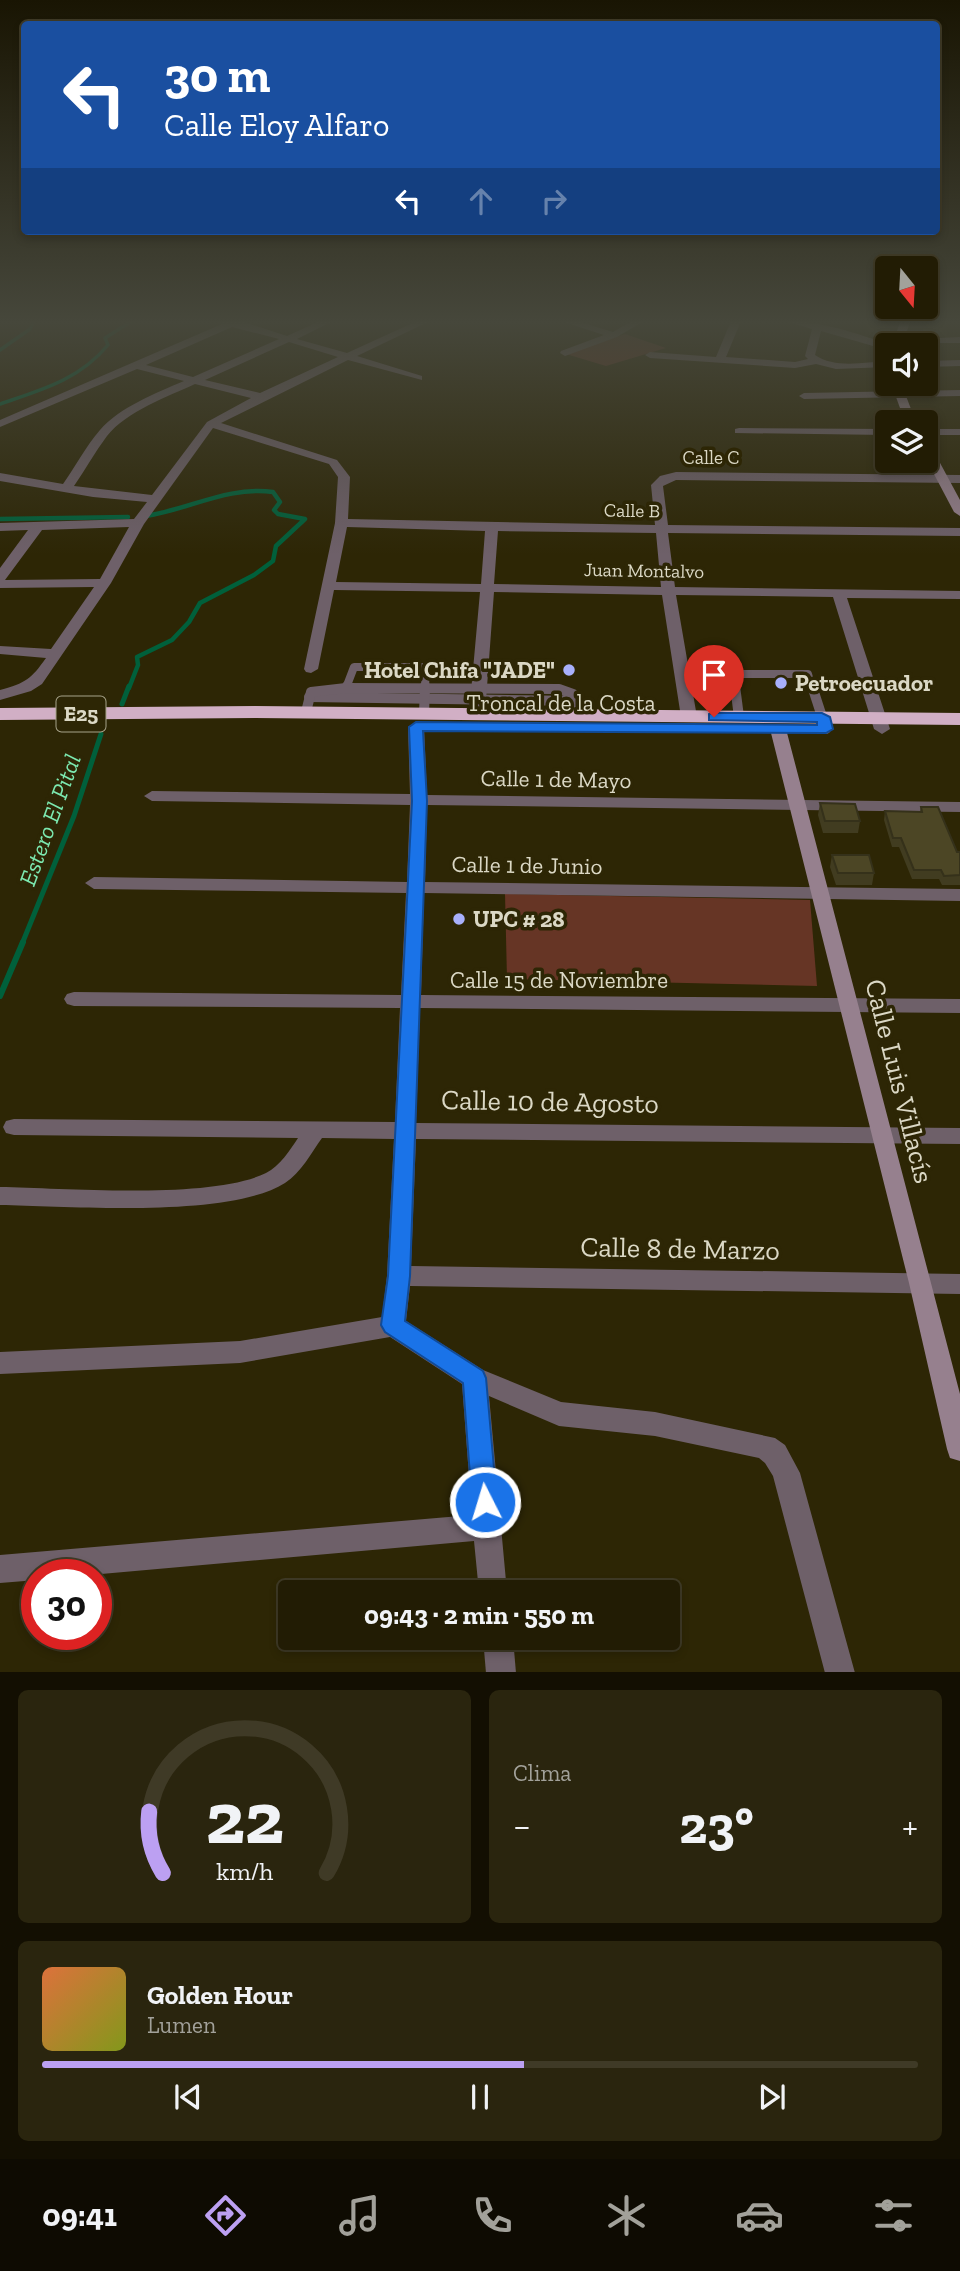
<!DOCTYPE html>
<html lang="es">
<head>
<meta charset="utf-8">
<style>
	:root { --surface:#221c04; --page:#2a250e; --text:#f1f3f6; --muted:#a2a19a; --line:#3f3a26; --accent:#bca0f2 }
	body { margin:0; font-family:"Zilla Slab",serif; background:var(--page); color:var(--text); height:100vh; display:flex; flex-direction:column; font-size:26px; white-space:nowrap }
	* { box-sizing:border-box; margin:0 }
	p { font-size:23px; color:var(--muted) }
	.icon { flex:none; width:38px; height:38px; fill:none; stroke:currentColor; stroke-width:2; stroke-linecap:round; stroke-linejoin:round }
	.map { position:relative; height:1672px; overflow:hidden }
	.side { display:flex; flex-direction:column; gap:18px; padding:18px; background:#130f02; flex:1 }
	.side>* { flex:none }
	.top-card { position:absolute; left:21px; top:21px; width:919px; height:214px; border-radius:7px; box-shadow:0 4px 10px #0003,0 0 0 2px var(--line); background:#1a4fa0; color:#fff; overflow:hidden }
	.needle { width:46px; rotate:162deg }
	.fabs { position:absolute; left:875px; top:256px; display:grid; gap:14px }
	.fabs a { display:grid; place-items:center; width:63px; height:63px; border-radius:7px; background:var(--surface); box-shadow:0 4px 10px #0003,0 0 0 2px var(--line); font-size:35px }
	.speed { position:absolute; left:21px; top:1559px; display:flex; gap:14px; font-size:35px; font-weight:700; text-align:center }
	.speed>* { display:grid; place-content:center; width:91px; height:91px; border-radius:50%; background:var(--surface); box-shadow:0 4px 10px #0003,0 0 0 2px var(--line); line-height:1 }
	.speed .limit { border:10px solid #d22; background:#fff; color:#111 }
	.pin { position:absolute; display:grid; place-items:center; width:60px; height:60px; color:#fff; margin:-72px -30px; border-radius:50% 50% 50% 0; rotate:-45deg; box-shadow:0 0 7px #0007 }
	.pin .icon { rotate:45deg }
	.me { position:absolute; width:77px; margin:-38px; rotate:355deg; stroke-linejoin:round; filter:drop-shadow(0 0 5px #0008) }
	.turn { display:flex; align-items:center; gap:24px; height:147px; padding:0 28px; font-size:32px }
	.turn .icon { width:91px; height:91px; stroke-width:2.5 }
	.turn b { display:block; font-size:49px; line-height:60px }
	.lanes { display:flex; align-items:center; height:66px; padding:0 28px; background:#0003; justify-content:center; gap:35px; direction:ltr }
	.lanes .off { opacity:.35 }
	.big { font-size:52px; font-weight:800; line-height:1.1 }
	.side .tile { flex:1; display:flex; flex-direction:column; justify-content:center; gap:10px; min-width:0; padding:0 24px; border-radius:10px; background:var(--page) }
	.side .dial { align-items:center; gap:0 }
	.dial svg { height:182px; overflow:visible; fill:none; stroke:var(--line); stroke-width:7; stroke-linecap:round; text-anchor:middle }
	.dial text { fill:var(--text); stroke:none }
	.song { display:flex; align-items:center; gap:21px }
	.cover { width:84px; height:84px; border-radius:10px; background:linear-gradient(135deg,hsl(20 70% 55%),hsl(70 70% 35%)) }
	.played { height:7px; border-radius:4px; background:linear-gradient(90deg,var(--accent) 55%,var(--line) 55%) }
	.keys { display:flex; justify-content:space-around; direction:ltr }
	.heat { display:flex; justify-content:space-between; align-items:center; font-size:38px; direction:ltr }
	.side .tiles { flex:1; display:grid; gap:18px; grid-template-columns:1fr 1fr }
	.tile:last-child { grid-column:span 2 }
	.trip { position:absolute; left:278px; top:1580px; width:402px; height:70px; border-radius:7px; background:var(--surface); box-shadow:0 4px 10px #0003,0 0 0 2px var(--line); font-weight:800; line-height:70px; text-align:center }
	.tab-bar { display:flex; height:112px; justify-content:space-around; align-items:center; background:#0e0b02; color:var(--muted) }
	.tab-bar .icon { width:49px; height:49px }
	.tab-bar .current { color:var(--accent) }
	.tab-bar b { font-size:32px; color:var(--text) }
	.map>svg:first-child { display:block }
	.green { fill:#663525 }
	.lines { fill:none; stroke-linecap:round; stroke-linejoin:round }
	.stream-far3 { stroke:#00603b; stroke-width:3.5 }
	.stream-far2 { stroke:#00603b; stroke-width:4.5 }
	.stream-far1 { stroke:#00603b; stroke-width:5 }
	.stream { stroke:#00603b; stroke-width:6 }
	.lane-far1 { stroke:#6e6069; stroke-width:8 }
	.lane { stroke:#6e6069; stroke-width:10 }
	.street { fill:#6e6069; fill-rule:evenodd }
	.secondary { fill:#96808e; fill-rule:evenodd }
	.highway { fill:#d1afc5; fill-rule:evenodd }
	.wall { fill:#413c20 }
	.building { fill:#4c4625; stroke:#35311a; stroke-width:2 }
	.route { fill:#1a73e8; stroke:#114b97; stroke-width:2 }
	.poi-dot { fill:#a8b0fc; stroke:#2d2605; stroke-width:2.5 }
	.labels { text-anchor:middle; stroke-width:7; stroke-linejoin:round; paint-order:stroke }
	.far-street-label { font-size:19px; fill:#dbd8c5; stroke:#2d2605 }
	.shield { fill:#2d2605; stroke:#a7a38b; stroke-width:2 }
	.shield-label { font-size:21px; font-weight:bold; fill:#dbd8c5 }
	.poi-label { font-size:23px; font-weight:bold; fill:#dbd8c5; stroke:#2d2605; text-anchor:start }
	.street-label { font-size:23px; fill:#dbd8c5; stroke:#2d2605 }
	.water-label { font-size:24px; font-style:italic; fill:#7ce9b0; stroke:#2d2605 }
	.near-street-label { font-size:28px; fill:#dbd8c5; stroke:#2d2605 }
</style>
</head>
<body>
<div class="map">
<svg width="960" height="1673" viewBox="0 0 960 1673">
	<rect width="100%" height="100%" fill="#2d2605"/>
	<g class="green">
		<polygon points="625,334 666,348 606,366 566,354"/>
		<polygon points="505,894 810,900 817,986 507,979"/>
	</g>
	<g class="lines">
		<g class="stream-far3">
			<polyline points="0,350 30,329 34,321"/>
			<path d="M0 404C41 390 79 380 108 345L105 338 132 321"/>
		</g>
		<g class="stream-far2">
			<polyline points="0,519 128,517"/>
			<path d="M129 688 138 665 137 657 172 640 189 622 200 603 254 575 273 561 276 546 305 519 278 514 274 510 280 502 273 492C228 486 190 509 146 516"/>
		</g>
		<g class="stream-far1">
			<polyline points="122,704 129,686"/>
			<polyline points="22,944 74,816 101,734"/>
		</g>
		<polyline class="stream" points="0,996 23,942"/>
		<g class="lane-far1">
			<polyline points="346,688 354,667 426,667 425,688"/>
			<polyline points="735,688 733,674 808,674 812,688"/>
		</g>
		<g class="lane">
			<polyline points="735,686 739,717"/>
			<polyline points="812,686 826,729"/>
			<polyline points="345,691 347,686"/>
			<polyline points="309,697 577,701 578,705"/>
			<polyline points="306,712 311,692 346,688 559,689 573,694 577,701"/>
			<polyline points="424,714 425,686"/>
		</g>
		<g class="street">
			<path d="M217 321H241L287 336 320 321H333L297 339 347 353 417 321H430L357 356 422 376V380L348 360 221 423 337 460 350 477 348 519 655 525 651 485 660 476 676 472 960 475V483L676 480 663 486 668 525 960 528V536L668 533 675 587 960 591V599L847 598 890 729 882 734 874 729 833 597 676 595 697 717 689 722 681 717 662 595 494 592 485 714 477 719 469 714 480 592 334 590 318 669 311 673 306 672 304 669 335 523 338 477 329 464 213 428 144 524 111 583 42 684 31 691 0 700V690C26 683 31 679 46 658L0 654V646L51 649 94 587 0 588V568L28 530 0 531V523L134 519 147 502 93 497 0 481V473L63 484C75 467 86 446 100 430 120 407 156 393 184 381L137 369 0 427V420L222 324ZM232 327 279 339 193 377 146 365ZM289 342 338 357 260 393 205 380ZM195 384 251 398 207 422 152 495 74 486C85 470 95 452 107 436 127 411 167 397 195 384ZM129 527 100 579 5 580 42 530ZM347 527 485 531 481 584 336 582ZM498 531 656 533 661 587 494 584Z"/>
			<polygon points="561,321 577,321 613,332 632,321 644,321 617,337 565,356 560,353 561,351 604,335"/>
			<path d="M731 321H741L726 357 795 362 808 359 805 356 812 329 785 321C822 321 856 333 890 345H887V350L821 331 815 355C835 369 865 362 887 361V367L836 369 816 364 795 368 650 358 645 355 650 352 716 357Z"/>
			<polygon points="960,337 960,343 894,343 899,340"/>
			<polygon points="960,360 960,366 926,367 926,361"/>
			<polygon points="960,390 960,396 804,399 799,396 804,393"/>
			<polygon points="739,428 887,429 887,435 735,433 735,429"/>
			<rect x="926" y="429" width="34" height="6"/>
			<path d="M416 722 424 727 427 795 960 802V812L427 805 425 882 960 889V901L424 893 421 995 960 999V1013L420 1008 416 1123 960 1128V1144L416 1139 411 1266 960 1274V1294L410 1286 406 1321 483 1370 561 1402 655 1412 775 1438 785 1445 800 1473 855 1673H825L773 1476 765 1463 759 1458 655 1436 559 1426 489 1396 507 1592H479L474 1541 90 1575H37V1580L0 1583V1555L472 1515 462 1384 390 1337 240 1363 0 1374V1352L240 1341 382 1317 387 1276 394 1139 322 1138C311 1153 301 1173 285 1183 228 1219 70 1206 0 1205V1187C65 1188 211 1200 266 1173 280 1166 290 1150 298 1138L14 1135 6 1133 3 1127 6 1121 14 1119 395 1122 400 1008 74 1006 67 1004 64 999 67 994 74 992 401 995 406 893 94 889 85 883 94 877 407 882 410 805 152 801 144 796 152 791 410 794 408 727Z"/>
			<polygon points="483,1638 513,1638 516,1673 486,1673"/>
		</g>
		<g class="secondary">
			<polygon points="900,321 910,321 903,345 893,345"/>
			<polygon points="891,383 901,383 916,422 905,422"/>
			<polygon points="926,445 932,448 960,500 960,516 954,512 926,459"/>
			<polygon points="778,724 786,729 960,1394 960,1461 950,1458 947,1449 909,1283 770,729"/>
		</g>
		<polygon class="highway" points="255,706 960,713 960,725 255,718 0,720 0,708"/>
	</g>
	<g class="wall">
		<polygon points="820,803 860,821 858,833 823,833 818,815"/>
		<polygon points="921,807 957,852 960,852 960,885 942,885 939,879 912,879 899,847 892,847 884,820 885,811 920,812"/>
		<polygon points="832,855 874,873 872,885 836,885 830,867"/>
	</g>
	<g class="building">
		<polygon points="820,803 855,804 860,821 825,821"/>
		<polygon points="921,807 938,807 957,852 960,852 960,875 944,876 941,870 914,870 901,838 893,838 885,811 922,812"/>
		<polygon points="832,855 869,855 874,873 838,873"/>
	</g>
	<linearGradient id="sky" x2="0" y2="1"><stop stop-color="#191503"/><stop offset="0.58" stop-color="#46473b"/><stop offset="1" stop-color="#46473b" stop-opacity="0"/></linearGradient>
	<rect width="960" height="555" fill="url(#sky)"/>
	<polygon class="route" points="714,713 822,713 830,717 833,729 826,733 423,731 427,801 410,1276 405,1321 483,1371 486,1378 497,1502 493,1510 485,1514 476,1510 472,1502 463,1383 385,1332 381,1325 388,1276 412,801 409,727 416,722 817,725 817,722 709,720 709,714"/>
	<g class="poi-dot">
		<circle cx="569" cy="670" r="7"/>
		<circle cx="781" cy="683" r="7"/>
		<circle cx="459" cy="919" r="7"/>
	</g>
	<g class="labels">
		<g class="far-street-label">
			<text x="711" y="464">Calle C</text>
			<text transform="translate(632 510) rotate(1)" y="7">Calle B</text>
			<text transform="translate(644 570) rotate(1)" y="7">Juan Montalvo</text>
		</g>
		<rect class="shield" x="56.5" y="696.5" width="49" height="35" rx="5"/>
		<g class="shield-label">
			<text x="81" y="721">E25</text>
		</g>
		<g class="poi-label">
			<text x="555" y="678" text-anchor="end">Hotel Chifa "JADE"</text>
			<text x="795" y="691">Petroecuador</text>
			<text x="473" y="927">UPC # 28</text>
		</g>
		<g class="street-label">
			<text x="561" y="711">Troncal de la Costa</text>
			<text transform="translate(556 779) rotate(1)" y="8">Calle 1 de Mayo</text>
			<text transform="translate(527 865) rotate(1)" y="8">Calle 1 de Junio</text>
			<text x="559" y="988">Calle 15 de Noviembre</text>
		</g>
		<g class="water-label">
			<text transform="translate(50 820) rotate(-70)" y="8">Estero El Pital</text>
		</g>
		<g class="near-street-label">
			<text transform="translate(900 1081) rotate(76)" y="10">Calle Luis Villacís</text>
			<text transform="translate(550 1101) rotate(1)" y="10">Calle 10 de Agosto</text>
			<text transform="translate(680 1248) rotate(1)" y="10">Calle 8 de Marzo</text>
		</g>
	</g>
</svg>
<div class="fabs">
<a><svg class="needle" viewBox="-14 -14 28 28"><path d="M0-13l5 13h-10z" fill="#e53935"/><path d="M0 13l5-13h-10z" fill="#a2a19a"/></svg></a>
<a><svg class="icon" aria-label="sound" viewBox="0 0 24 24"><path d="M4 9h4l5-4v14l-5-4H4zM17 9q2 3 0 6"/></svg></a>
<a><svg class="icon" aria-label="layers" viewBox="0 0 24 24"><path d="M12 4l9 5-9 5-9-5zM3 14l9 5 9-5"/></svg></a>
</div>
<div class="speed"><div class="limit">30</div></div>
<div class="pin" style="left:714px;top:717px;background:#d93025"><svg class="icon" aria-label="arrive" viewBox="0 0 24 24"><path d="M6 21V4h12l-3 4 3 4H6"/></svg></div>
<svg class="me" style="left:485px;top:1502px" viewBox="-20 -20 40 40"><circle r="17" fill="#1a73e8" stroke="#fff" stroke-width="3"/><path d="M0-11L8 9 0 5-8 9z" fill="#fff"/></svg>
<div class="trip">09:43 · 2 min · 550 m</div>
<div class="top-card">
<div class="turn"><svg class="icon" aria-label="left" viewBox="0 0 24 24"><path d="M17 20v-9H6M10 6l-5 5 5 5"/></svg><div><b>30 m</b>Calle Eloy Alfaro</div></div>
<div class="lanes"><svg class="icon" aria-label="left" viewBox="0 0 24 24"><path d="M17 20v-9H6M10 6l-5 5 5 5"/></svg><svg class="icon off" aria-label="ahead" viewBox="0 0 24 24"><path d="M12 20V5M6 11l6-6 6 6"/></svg><svg class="icon off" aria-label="right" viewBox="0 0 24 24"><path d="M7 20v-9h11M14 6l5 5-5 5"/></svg></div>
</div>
</div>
<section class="side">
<div class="tiles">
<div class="tile dial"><svg viewBox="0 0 100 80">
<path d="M14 69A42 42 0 1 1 86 69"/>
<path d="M14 69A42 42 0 0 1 8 42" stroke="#bca0f2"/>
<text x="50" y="56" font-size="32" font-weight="700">22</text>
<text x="50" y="72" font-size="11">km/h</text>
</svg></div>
<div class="tile"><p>Clima</p>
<div class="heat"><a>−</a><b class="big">23°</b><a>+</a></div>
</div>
<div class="tile">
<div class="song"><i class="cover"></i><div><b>Golden Hour</b><p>Lumen</p></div></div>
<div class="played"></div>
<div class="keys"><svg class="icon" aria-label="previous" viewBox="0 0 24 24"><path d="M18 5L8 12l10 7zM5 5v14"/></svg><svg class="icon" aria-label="pause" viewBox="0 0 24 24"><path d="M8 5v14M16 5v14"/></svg><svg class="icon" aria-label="next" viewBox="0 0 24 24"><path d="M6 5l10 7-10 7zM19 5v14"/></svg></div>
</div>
</div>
</section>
<nav class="tab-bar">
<b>09:41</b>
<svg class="icon current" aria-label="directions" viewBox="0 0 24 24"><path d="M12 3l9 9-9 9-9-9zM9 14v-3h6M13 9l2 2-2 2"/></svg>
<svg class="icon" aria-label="music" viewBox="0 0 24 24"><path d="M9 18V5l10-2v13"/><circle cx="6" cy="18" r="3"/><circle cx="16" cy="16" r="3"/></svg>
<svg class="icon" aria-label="phone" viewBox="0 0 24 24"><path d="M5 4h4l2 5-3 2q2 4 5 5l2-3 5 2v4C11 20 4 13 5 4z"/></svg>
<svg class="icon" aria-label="climate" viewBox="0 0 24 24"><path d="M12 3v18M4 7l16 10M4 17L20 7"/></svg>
<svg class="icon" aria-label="car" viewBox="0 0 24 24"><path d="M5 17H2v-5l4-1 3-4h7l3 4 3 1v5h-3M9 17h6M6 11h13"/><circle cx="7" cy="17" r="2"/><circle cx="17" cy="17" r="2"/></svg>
<svg class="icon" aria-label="filters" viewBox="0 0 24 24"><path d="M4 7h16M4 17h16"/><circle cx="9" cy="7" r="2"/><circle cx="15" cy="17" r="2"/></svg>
</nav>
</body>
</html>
